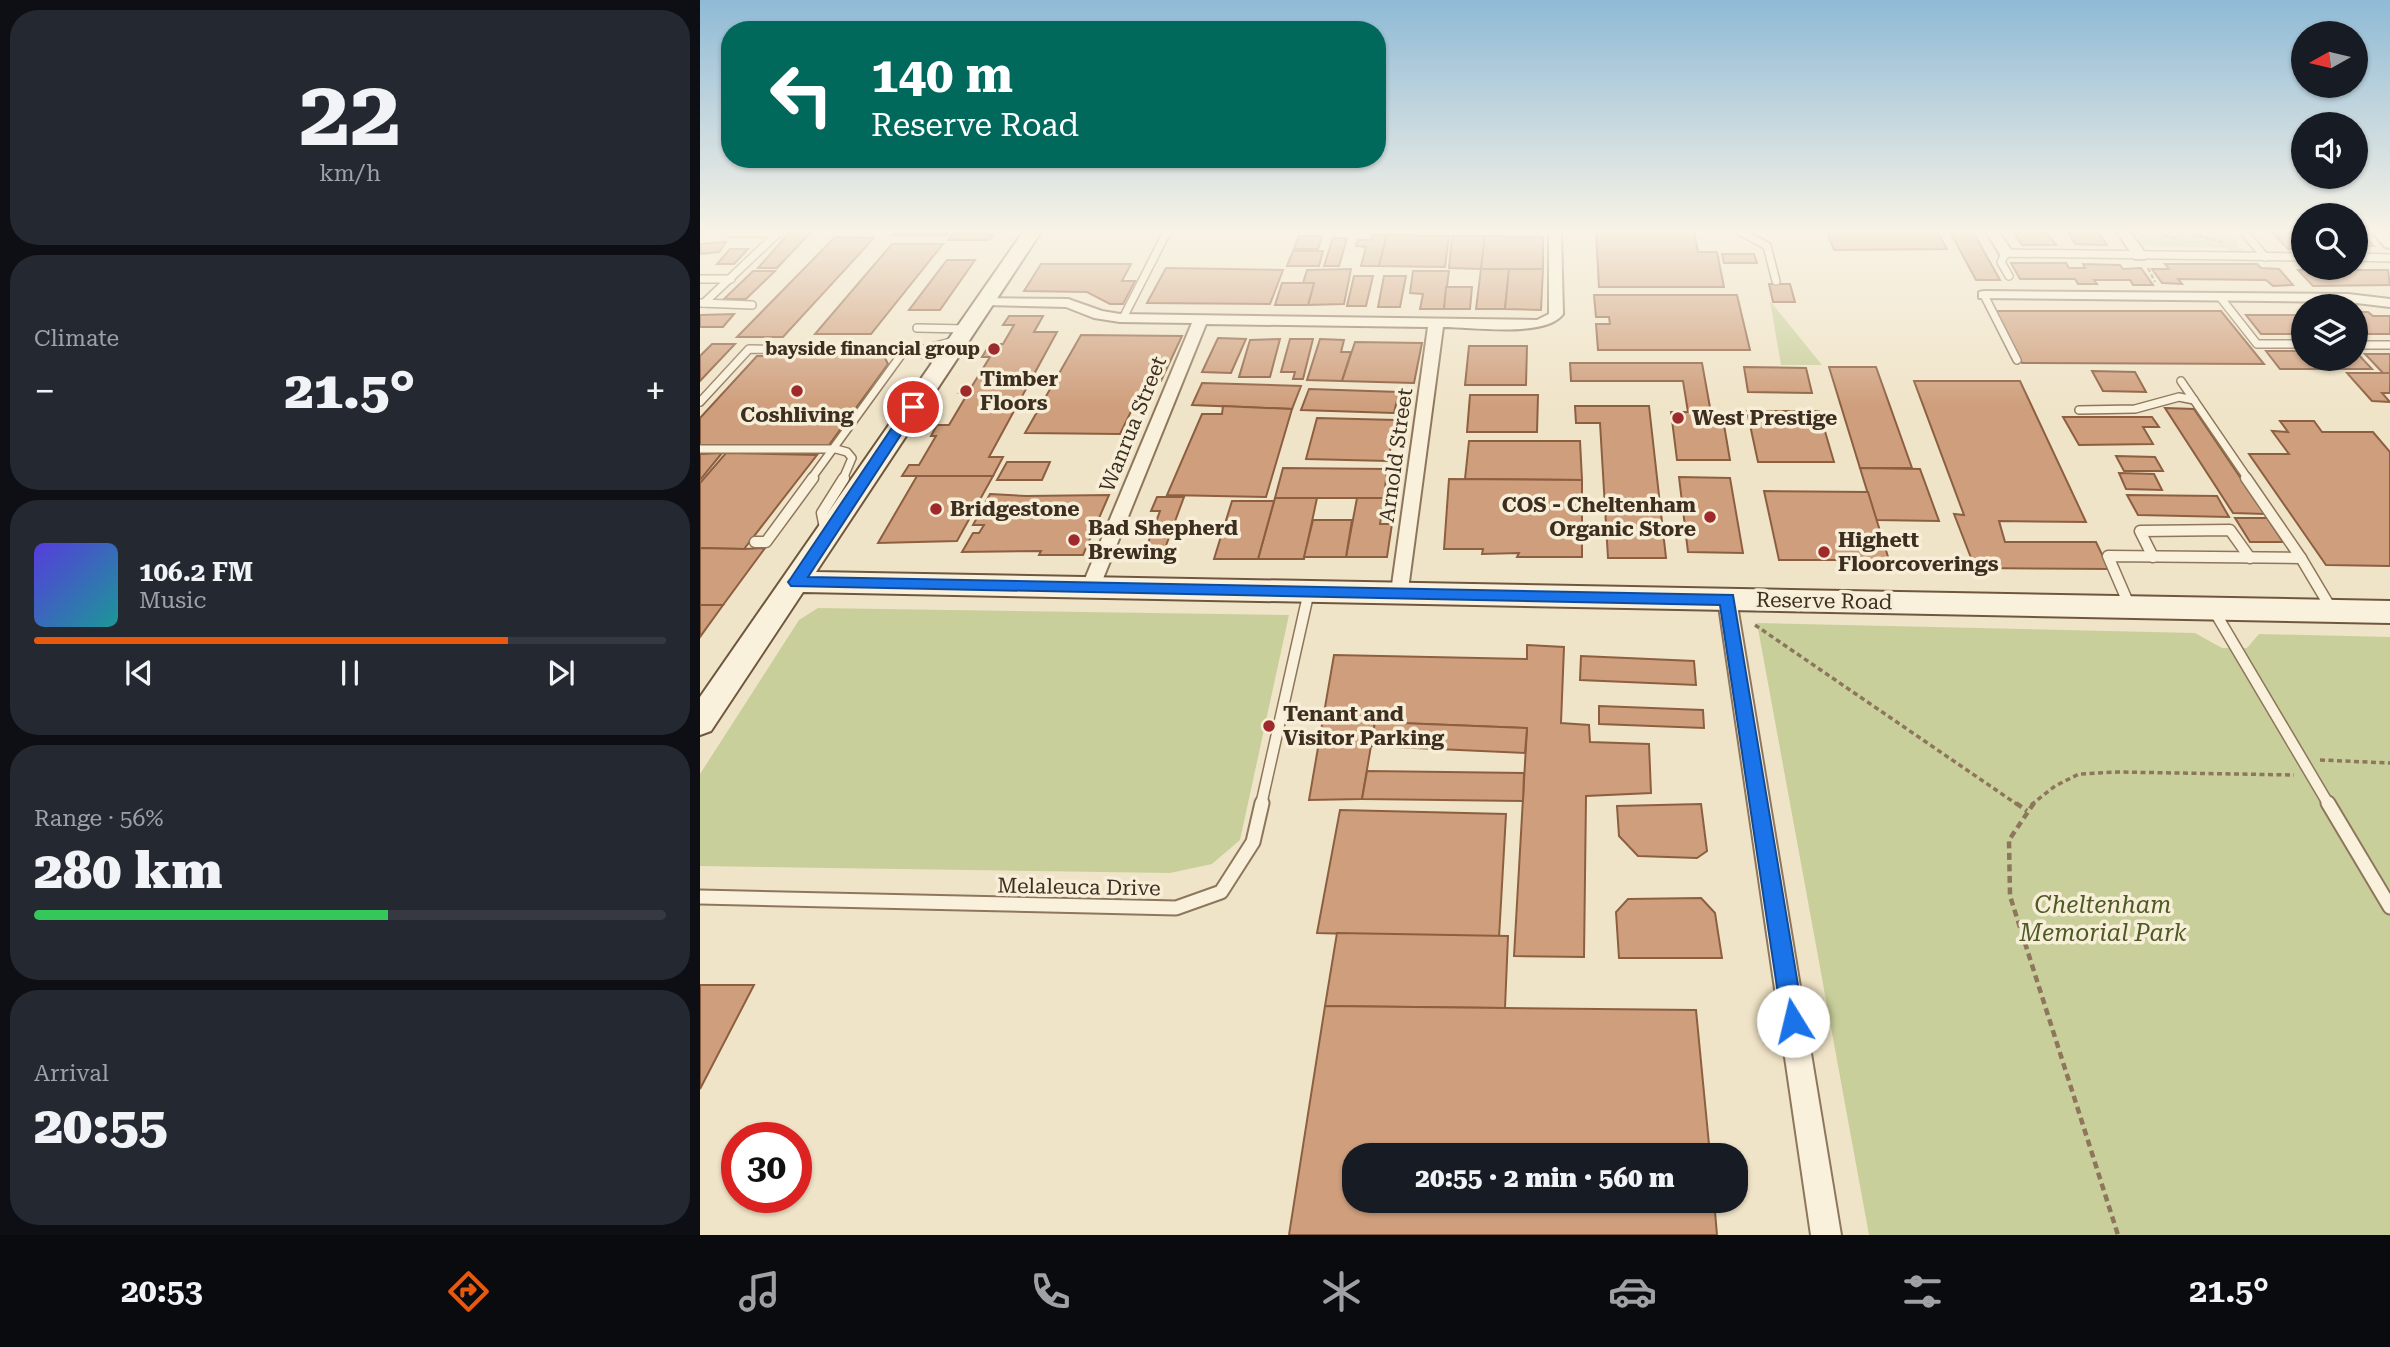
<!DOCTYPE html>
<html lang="en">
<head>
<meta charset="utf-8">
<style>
	:root { --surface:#171b24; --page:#242831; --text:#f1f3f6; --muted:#9ea1a6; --line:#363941; --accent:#ea580c }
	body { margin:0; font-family:"Roboto Serif",serif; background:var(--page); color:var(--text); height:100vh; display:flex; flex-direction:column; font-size:26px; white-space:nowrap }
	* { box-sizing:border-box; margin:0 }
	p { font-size:23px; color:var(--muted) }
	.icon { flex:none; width:38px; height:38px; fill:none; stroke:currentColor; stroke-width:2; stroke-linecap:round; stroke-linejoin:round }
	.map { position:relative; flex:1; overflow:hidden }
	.side { display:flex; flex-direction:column; gap:10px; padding:10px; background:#0d0f14; width:700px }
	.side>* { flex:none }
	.banner { position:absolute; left:21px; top:21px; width:665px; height:147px; border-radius:28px; box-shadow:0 2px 5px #0004; background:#00695c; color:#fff; overflow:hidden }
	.needle { width:46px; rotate:262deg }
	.tools { position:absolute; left:1591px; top:21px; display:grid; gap:14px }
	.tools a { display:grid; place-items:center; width:77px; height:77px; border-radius:50%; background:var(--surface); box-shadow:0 2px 5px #0004; font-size:35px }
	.speed { position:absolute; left:21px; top:1122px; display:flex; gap:14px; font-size:35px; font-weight:700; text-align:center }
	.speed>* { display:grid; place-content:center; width:91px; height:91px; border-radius:50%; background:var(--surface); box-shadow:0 2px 5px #0004; line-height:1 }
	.speed .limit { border:10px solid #d22; background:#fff; color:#111 }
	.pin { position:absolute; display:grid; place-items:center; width:60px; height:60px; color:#fff; margin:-30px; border:4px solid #fff; border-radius:50%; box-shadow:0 2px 7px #0007 }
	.me { position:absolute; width:77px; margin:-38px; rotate:351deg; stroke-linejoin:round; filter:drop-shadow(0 0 5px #0008) }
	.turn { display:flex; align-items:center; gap:24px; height:147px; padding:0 35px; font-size:32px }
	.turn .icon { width:91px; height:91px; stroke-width:2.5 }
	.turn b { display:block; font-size:49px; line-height:60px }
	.big { font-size:52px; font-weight:800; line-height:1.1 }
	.side .card { flex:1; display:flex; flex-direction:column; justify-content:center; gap:10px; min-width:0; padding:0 24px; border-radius:28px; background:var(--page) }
	.side .dial { align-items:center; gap:0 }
	.dial b { font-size:91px; line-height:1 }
	.song { display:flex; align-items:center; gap:21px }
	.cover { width:84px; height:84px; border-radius:10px; background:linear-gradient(135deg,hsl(250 70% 55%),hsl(180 70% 35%)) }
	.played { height:7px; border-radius:4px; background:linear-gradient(90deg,var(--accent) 75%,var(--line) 75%) }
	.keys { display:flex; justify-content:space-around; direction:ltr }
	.heat { display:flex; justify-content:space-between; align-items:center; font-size:38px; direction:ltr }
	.charge { height:10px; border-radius:5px; background:linear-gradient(90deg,#34c759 56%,var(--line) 0) }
	.trip { position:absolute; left:642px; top:1143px; width:406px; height:70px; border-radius:28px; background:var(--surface); box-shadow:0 2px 5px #0004; font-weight:800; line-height:70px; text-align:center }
	.dock { display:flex; height:112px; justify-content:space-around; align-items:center; background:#090b0e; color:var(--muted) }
	.dock .icon { width:49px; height:49px }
	.dock .selected { color:var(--accent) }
	.dock b { font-size:32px; color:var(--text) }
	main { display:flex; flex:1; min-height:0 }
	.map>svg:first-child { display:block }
	.green { fill:#c9cf9b }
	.building { fill:#cf9f7d; stroke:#8d5f41; stroke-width:2 }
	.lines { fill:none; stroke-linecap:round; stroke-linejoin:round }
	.lane-far2-casing { stroke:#8d765c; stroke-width:10 }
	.lane-far1-casing { stroke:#8d765c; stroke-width:13 }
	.lane-casing { stroke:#8d765c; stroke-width:17 }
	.street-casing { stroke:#8d765c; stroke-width:4 }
	.secondary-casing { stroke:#6f573f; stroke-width:4 }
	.path-far2 { stroke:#8d765c; stroke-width:2.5; stroke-dasharray:4.5 2.5; stroke-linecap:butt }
	.path-far1 { stroke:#8d765c; stroke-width:3.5; stroke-dasharray:5 3.5; stroke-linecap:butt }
	.path { stroke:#8d765c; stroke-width:4.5; stroke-dasharray:7 4.5; stroke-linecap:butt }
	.lane-far2 { stroke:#faf1dc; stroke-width:7 }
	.lane-far1 { stroke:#faf1dc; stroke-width:10 }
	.lane { stroke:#faf1dc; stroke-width:13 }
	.street { fill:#faf1dc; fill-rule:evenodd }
	.secondary { fill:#faf1dc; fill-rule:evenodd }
	.route { fill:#1a73e8; stroke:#114b97; stroke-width:2 }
	.poi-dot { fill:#9e2a2b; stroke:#f7eed8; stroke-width:2.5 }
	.labels { text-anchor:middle; stroke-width:7; stroke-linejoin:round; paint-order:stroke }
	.far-poi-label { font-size:18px; font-weight:bold; fill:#3d2e20; stroke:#f7eed8; text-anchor:end }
	.poi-label { font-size:21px; font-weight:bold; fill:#3d2e20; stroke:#f7eed8; text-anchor:start }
	.street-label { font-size:21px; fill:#3d2e20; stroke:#f7eed8 }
	.near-park-label { font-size:24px; font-style:italic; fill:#4d5a26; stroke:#f7eed8 }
</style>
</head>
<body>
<main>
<section class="side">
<div class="card dial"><b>22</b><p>km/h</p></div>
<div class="card"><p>Climate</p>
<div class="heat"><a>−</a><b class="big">21.5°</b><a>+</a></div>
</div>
<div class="card">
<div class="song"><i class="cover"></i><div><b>106.2 FM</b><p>Music</p></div></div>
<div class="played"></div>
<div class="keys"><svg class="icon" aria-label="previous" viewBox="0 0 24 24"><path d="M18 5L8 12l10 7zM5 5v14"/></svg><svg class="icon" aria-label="pause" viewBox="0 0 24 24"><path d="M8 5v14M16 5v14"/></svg><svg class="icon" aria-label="next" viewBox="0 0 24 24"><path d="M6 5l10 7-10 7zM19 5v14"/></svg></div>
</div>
<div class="card"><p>Range · 56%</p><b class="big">280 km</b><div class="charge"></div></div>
<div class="card"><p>Arrival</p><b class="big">20:55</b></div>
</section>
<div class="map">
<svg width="1690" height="1235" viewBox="0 0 1690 1235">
	<rect width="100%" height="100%" fill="#f0e4c8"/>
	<g class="green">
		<polygon points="1435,232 1529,232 1539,244 1536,244 1546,253 1530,252 1527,248 1441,246 1436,238 1439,237"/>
		<polygon points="1070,301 1122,365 1123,365 1081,365"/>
		<polygon points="118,608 589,615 540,840 512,864 470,873 0,866 0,774 99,620"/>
		<polygon points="1057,623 1495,633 1522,648 1547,648 1559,634 1690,637 1690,1235 1169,1235"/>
	</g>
	<g class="building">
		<polygon points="90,232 111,232 77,268 58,268"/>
		<polygon points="194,232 249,232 247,235 192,235"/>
		<polygon points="896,232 994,232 998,252 1017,252 1024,287 899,287"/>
		<polygon points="1127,232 1237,232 1247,249 1134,250"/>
		<polygon points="1250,232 1273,232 1300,280 1276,280"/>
		<polygon points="1314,232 1347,232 1356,245 1322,245"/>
		<polygon points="1368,232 1398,232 1407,245 1375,244"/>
		<polygon points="1572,232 1603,232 1603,249 1588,249"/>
		<polygon points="1656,232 1659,232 1674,246 1656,246"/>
		<polygon points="253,233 294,234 289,240 248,240"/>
		<polygon points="672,235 687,235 679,266 661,266 666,247 656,246 658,240 671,240"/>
		<polygon points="687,235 749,236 745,267 679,266"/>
		<polygon points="599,236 622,236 618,249 594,249"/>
		<polygon points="752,236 785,236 781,269 749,268"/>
		<polygon points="785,236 843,237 843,269 781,269"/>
		<polygon points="135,237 174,238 83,337 37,337"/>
		<polygon points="633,238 647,238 639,266 624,266"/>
		<polygon points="26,242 19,252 0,254 0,244"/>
		<polygon points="192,244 243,244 171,334 115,334"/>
		<polygon points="30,249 48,249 34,264 17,264"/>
		<polygon points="593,251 623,251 619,266 587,266"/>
		<polygon points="1022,254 1054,254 1057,263 1024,263"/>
		<polygon points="247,260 275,260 240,310 209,310"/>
		<polygon points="1311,263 1366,263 1369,268 1385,268 1383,264 1420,265 1423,269 1441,268 1453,285 1433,285 1430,280 1394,280 1397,284 1378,284 1375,279 1320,279"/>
		<polygon points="341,264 431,264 422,281 435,281 423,304 410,304 387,292 324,291"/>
		<polygon points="1465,264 1557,264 1561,268 1579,269 1593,285 1573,286 1566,280 1478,279 1482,284 1462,283 1452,269 1469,269"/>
		<polygon points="466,268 583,270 570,304 447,303"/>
		<polygon points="651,269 644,304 608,305 614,283 603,283 607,270"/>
		<polygon points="781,269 809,269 805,309 776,309"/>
		<polygon points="809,269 843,269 841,310 805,309"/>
		<polygon points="1598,270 1688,270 1690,285 1613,286"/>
		<polygon points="53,271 75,271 46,299 24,299"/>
		<polygon points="713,271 749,271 744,309 720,309 723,294 710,293"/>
		<polygon points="654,276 673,276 666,306 647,306"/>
		<polygon points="684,276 706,276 700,307 678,307"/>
		<polygon points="582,283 614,283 608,305 575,305"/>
		<polygon points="1069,284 1090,284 1095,302 1073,302"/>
		<polygon points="746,287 772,287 770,309 744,309"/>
		<polygon points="894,295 1037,295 1050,350 898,350 896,324 910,324 909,317 896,317"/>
		<polygon points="1295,311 1521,311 1564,364 1322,363"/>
		<polygon points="1656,312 1668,312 1673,316 1690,316 1690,334 1656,334"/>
		<polygon points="34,314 23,327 0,327 0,315"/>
		<polygon points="1546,315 1603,315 1603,334 1561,334"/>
		<polygon points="309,316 343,316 334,332 357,332 289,457 303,457 293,476 202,476 209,465 219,465 236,436 231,436 237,425 249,425 268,393 259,393 263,386 272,386 290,357 282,357 290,344 303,344 314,325 303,325"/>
		<polygon points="381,335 482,336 461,381 446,381 420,434 325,433"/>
		<polygon points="518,338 546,339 531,373 502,372"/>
		<polygon points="580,339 570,377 539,377 550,340"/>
		<polygon points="590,339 613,339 603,379 593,379 595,372 581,372"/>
		<polygon points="620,339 644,340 641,352 651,352 642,381 607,380"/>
		<polygon points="655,342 722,343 714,383 642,381"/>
		<polygon points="12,344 35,344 0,381 0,356"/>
		<polygon points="769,346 827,346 826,385 765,385"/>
		<polygon points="1566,351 1603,351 1603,359 1656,359 1656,352 1672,369 1580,369"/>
		<polygon points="1665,354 1690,354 1690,373 1683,373"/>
		<polygon points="173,355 185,358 188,364 129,445 0,445 0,418 57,356"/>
		<polygon points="870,363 1002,363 1011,413 1022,413 1030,460 977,460 971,412 988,412 983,381 871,381"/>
		<polygon points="1044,367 1106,368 1112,393 1048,392"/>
		<polygon points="1129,367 1176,367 1212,468 1160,468"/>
		<polygon points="1392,371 1435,372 1446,392 1403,391"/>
		<polygon points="1647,373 1690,373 1690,393 1682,393 1690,402 1672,401"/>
		<polygon points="1214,381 1320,381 1386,522 1299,521 1305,542 1396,542 1409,569 1275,568 1254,514 1264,515"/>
		<polygon points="502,383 601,386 592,409 492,405"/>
		<polygon points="609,389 699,392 694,413 601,410"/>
		<polygon points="770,395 838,395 837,432 767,432"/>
		<polygon points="523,406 592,409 566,497 467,495 502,414 522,414"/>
		<polygon points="875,406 949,406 966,558 908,558 900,423 876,423"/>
		<polygon points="1465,408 1494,409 1565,514 1533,513"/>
		<polygon points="1047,411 1119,411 1134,462 1058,462"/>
		<polygon points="1363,417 1452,417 1459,427 1443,427 1453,444 1379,445"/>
		<polygon points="617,418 696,420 688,461 606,459"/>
		<polygon points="1580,421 1614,421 1622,432 1673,432 1690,452 1690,566 1626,565 1549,454 1589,454 1572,431 1588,432"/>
		<polygon points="769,441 880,441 882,480 765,479"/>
		<polygon points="22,453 0,480 0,454"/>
		<polygon points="26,453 117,455 44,549 0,548 0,483"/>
		<polygon points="1416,456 1455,457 1463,471 1424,471"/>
		<polygon points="307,462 350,462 342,480 297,480"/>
		<polygon points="583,468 687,469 684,498 575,498"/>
		<polygon points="1160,468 1220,469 1239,521 1176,520"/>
		<polygon points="1419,473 1454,474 1462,490 1426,489"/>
		<polygon points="217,476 293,476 257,541 178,543"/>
		<polygon points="979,477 1030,478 1043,553 988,552"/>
		<polygon points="749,479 882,480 882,557 817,557 819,553 782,554 783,549 744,549"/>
		<polygon points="1064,491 1168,492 1189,560 1079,560"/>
		<polygon points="290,494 326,496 409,495 383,555 339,555 341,551 262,552 273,533 279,533 284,525 273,525"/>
		<polygon points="1427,495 1517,496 1529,517 1438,515"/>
		<polygon points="457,497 484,497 461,559 442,559 460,511 451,511"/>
		<polygon points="575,498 617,498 604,559 558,559"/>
		<polygon points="657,498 684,498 680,524 692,524 687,557 646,557"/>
		<polygon points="532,501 574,501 558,559 514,559"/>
		<polygon points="1535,518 1567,518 1583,542 1550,542"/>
		<polygon points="613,520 652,520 646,557 604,557"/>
		<polygon points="0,548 44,549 65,548 23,605 0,605"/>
		<polygon points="0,605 23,605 0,637"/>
		<polygon points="827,645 864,647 861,723 889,725 890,742 949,744 951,793 886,796 884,957 814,956 827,728 675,722 662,799 609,800 634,655 827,659"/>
		<polygon points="881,656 994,661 996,685 880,680"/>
		<polygon points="899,706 1003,710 1004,728 899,724"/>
		<polygon points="675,722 827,728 825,753 671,746"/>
		<polygon points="667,771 824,773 823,801 662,799"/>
		<polygon points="1001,804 1007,851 997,858 938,856 919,836 917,806"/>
		<polygon points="640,810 806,814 799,938 617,933"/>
		<polygon points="1001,898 1015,913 1022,958 919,958 916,912 928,899"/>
		<polygon points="637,933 808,936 805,1008 625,1006"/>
		<polygon points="0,985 54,985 0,1089"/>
		<polygon points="625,1006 996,1010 1010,1155 654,1155 654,1200 1014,1200 1017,1235 589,1235"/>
	</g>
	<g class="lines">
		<defs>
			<g id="lane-far2">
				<polyline points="1041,232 1067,246 1076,281"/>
				<polyline points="1544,232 1565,257"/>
				<polyline points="29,233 79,233"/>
				<polyline points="1656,257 1690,258"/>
				<polyline points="1309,276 1301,262 1306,253 1603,257"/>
				<polyline points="0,279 31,279"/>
				<polyline points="1284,295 1317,360"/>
				<polyline points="1520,297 1557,344 1603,344"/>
				<polyline points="1,303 52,305"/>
				<polyline points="4,303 79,232"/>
				<polyline points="423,318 467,232"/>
				<polyline points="217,328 266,329"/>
				<polyline points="1656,345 1690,345"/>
				<polyline points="217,351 242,364"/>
				<polyline points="1481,381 1548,479"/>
				<polyline points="0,402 49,349 217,351 258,340"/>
				<polyline points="1379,410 1435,409 1479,397 1494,400"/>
				<polyline points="0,449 136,449 147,452 152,458 143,479"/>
				<polyline points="111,479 204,351"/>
			</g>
			<g id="lane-far1">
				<polyline points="1546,478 1601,558 1632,610"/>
				<polyline points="126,533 122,513 144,478"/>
				<polyline points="55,542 66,542 113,478"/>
				<polyline points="1453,557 1440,531 1530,530 1550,558"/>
				<polyline points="1430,607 1408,556 1601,558"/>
				<polyline points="1513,609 1629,805"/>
				<polyline points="561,805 609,591"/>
			</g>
			<g id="lane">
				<polyline points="1628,803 1690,907"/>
				<polyline points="0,897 476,908 521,892 553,842 562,803"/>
			</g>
			<g id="street">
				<path d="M849 232H861L863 314C846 338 772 327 743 327L707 597H693L691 592 728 327 506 324 400 586 398 591H384L382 586 492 323 420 322 394 318 366 307 285 305 278 301 280 298 368 299 402 311 420 314 837 320 849 314Z"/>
				<polygon points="1286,232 1299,232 1313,253 1311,256 1301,256"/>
				<polygon points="1417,232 1430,232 1447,256 1445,259 1435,259"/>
				<polygon points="1672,232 1685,232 1690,237 1690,248 1685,247"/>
				<polygon points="1284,291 1648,294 1690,299 1690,307 1648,302 1279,298 1279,292"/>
				<polygon points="1027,592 1034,594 1036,599 1141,1235 1111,1235 1018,599 1020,594"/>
			</g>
			<polygon id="secondary" points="323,232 341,232 116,572 1690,601 1690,623 103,592 11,731 0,735 0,697"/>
		</defs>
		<use href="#lane-far2" class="lane-far2-casing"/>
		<use href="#lane-far1" class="lane-far1-casing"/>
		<use href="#lane" class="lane-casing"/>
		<use href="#street" class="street-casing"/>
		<use href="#secondary" class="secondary-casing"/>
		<g class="path-far2">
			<polyline points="1485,232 1523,242"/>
			<polyline points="1458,233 1480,240"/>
			<polyline points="1448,268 1455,282"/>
		</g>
		<g class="path-far1">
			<polyline points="1055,625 1318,805"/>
			<polyline points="1620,760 1690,763"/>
			<polyline points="1331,805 1355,786 1379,774 1418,772 1594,775"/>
		</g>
		<g class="path">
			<polyline points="1316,803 1327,811"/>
			<polyline points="1334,803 1309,840 1310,896 1418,1235"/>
		</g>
		<use href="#lane-far2" class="lane-far2"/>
		<use href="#lane-far1" class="lane-far1"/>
		<use href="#lane" class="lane"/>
		<use href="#street" class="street"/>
		<use href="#secondary" class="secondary"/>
	</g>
	<linearGradient id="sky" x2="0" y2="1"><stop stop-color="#8fbad6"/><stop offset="0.57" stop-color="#f8f3e6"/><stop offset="1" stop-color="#f8f3e6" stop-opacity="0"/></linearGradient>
	<rect width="1690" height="405" fill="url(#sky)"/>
	<polygon class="route" points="213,403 219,407 108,577 1033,595 1104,1021 1101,1029 1093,1032 1085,1029 1082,1021 1020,605 91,586 88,582 91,578 208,404"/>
	<g class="poi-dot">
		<circle cx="294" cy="349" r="7"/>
		<circle cx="97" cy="391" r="7"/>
		<circle cx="266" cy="391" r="7"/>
		<circle cx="978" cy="418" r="7"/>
		<circle cx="236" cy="509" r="7"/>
		<circle cx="1010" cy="517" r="7"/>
		<circle cx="374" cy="540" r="7"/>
		<circle cx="1124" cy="552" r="7"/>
		<circle cx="569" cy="726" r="7"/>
	</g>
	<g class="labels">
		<g class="far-poi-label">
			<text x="280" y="355">bayside financial group</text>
		</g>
		<g class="poi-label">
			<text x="280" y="386">Timber<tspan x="280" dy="24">Floors</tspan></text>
			<text x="97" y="422" text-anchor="middle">Coshliving</text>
			<text x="992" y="425">West Prestige</text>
			<text x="996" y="512" text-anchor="end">COS - Cheltenham<tspan x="996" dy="24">Organic Store</tspan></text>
			<text x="250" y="516">Bridgestone</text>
			<text x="388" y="535">Bad Shepherd<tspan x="388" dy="24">Brewing</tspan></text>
			<text x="1138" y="547">Highett<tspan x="1138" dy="24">Floorcoverings</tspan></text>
			<text x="583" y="721">Tenant and<tspan x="583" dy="24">Visitor Parking</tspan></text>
		</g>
		<g class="street-label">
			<text transform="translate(433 424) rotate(-68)" y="7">Wanrua Street</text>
			<text transform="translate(696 455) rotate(-82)" y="7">Arnold Street</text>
			<text transform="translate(1124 601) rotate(1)" y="7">Reserve Road</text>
			<text transform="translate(379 887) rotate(1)" y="7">Melaleuca Drive</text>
		</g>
		<g class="near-park-label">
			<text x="1403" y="913">Cheltenham<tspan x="1403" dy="28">Memorial Park</tspan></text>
		</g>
	</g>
</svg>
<div class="tools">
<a><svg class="needle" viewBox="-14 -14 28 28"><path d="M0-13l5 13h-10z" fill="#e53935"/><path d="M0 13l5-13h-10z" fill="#9ea1a6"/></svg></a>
<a><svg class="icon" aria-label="sound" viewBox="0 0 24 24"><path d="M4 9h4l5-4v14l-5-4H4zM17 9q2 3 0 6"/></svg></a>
<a><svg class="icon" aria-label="search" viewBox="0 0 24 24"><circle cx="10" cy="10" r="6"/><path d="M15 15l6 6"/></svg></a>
<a><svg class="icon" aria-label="layers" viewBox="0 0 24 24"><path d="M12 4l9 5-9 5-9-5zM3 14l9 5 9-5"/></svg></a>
</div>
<div class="speed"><div class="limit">30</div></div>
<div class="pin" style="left:213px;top:407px;background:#d93025"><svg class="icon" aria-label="arrive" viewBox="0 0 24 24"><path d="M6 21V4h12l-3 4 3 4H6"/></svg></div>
<svg class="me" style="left:1093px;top:1021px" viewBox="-20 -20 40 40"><circle r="19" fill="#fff"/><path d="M0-13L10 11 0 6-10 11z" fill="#1a73e8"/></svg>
<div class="trip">20:55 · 2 min · 560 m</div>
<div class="banner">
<div class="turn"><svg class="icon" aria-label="left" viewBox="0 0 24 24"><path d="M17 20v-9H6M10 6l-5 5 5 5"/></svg><div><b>140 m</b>Reserve Road</div></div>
</div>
</div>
</main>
<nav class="dock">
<b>20:53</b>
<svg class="icon selected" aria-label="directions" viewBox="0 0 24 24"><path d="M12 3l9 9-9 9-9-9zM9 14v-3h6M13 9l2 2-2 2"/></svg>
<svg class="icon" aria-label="music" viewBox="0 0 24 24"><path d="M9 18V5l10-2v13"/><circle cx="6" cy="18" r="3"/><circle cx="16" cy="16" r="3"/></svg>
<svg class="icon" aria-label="phone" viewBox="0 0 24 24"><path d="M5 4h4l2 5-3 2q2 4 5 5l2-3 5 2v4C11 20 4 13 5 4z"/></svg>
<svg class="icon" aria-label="climate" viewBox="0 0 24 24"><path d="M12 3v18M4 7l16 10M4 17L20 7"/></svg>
<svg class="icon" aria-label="car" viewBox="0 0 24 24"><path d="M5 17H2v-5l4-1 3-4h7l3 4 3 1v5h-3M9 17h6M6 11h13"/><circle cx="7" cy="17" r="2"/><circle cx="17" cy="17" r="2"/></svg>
<svg class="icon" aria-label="filters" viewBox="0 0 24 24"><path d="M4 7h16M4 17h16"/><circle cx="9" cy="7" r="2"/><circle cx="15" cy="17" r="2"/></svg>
<b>21.5°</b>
</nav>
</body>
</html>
